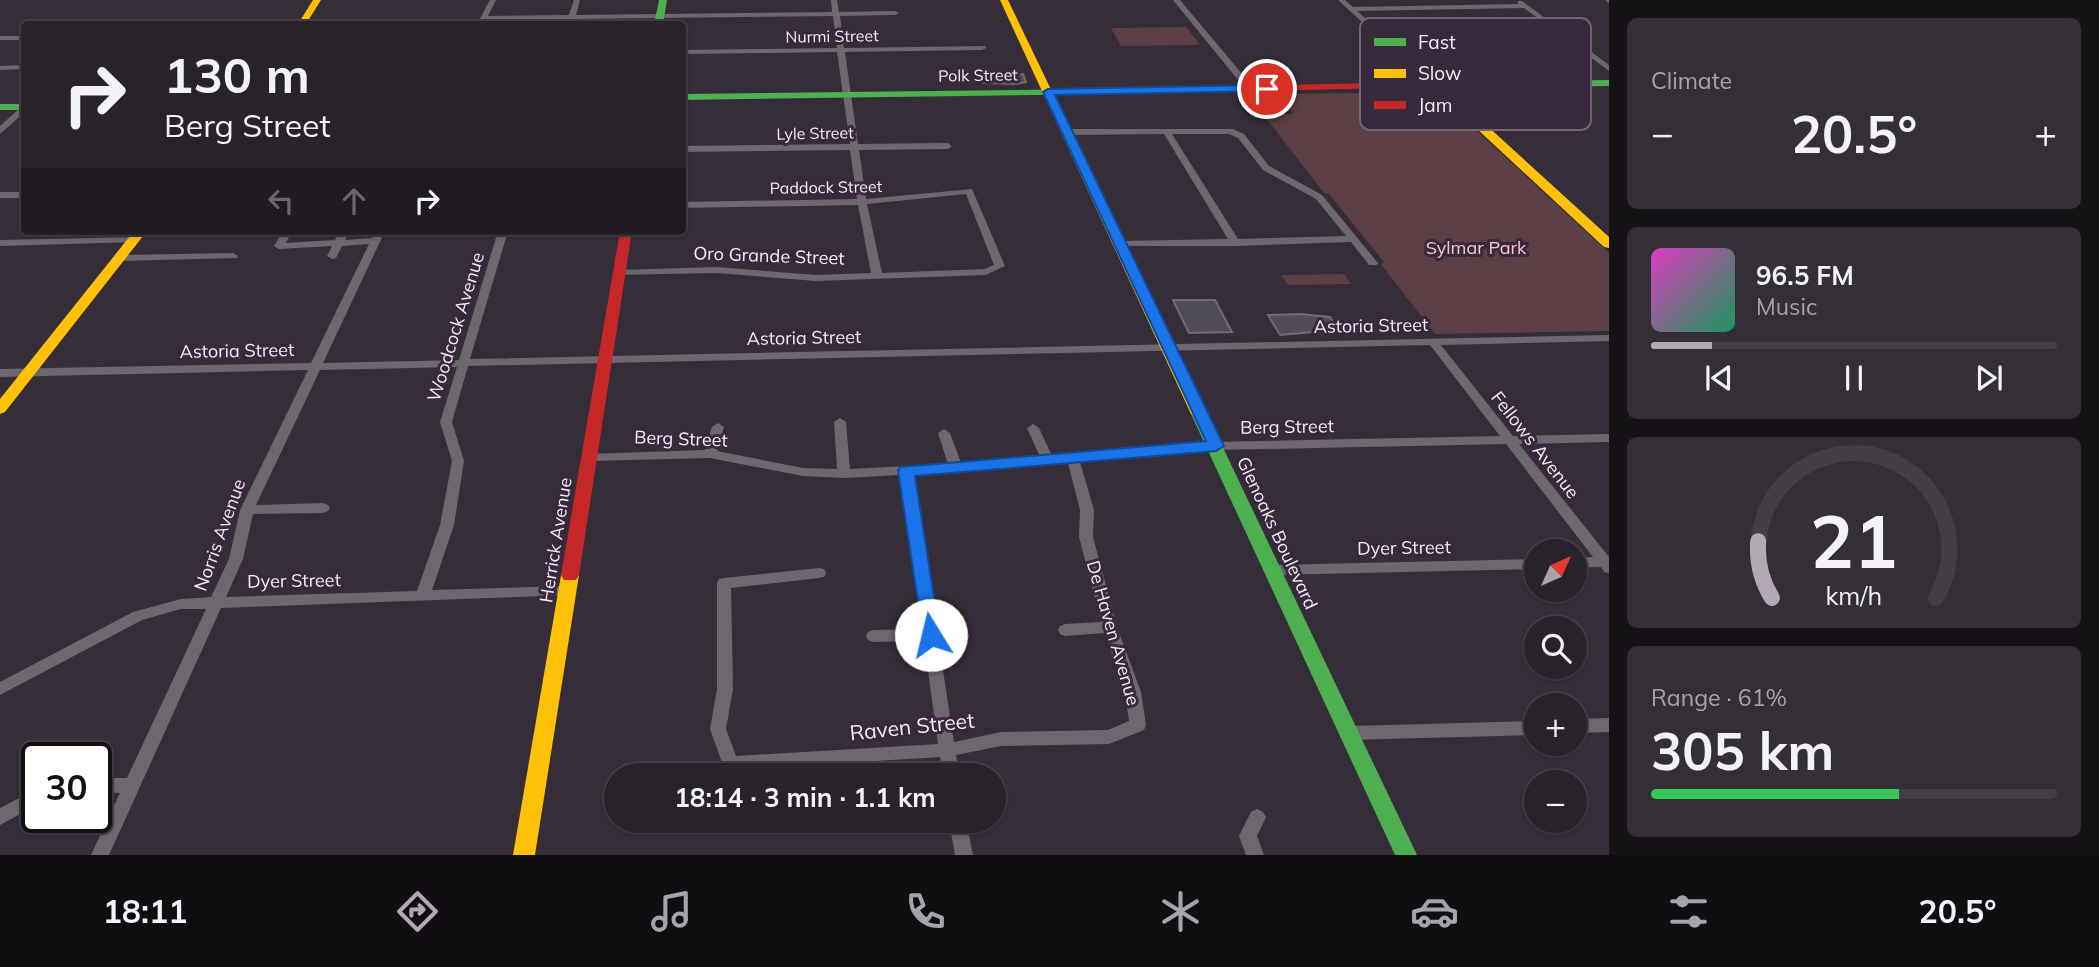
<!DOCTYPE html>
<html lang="en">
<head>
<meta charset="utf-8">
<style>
	:root { --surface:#28222a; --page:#342f36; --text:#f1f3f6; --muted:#a5a4a8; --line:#443f47; --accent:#b2a9b5 }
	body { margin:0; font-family:Mulish,sans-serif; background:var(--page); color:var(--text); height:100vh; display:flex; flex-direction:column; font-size:26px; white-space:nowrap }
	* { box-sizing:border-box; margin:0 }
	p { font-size:23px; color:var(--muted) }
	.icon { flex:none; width:38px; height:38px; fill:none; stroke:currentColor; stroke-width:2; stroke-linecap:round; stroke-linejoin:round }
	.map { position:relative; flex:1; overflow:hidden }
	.sheet { display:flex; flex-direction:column; gap:18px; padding:18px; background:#161317; width:490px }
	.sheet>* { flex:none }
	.hud { position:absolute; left:21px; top:21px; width:665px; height:214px; border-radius:7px; box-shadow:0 2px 5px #0004,0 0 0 2px var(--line); background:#28222a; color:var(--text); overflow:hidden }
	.needle { width:46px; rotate:45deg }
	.tools { position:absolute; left:1524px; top:539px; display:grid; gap:14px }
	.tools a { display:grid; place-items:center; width:63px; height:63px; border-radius:50%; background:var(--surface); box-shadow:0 2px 5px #0004,0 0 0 2px var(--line); font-size:35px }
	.speed { position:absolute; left:21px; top:742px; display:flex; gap:14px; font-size:35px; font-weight:700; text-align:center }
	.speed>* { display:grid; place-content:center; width:91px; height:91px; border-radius:50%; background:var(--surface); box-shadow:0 2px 5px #0004,0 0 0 2px var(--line); line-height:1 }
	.speed .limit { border:4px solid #111; border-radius:10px; background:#fff; color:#111 }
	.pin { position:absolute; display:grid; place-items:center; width:60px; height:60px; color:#fff; margin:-30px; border:4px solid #fff; border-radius:50%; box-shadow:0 2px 7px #0007 }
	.me { position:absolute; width:77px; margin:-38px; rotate:351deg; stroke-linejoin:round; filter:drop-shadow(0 0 5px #0008) }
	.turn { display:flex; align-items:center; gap:24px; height:147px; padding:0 28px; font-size:32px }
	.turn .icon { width:91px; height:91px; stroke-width:2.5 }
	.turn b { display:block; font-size:49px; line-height:60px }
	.lanes { display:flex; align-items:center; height:66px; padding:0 28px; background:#0003; justify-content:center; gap:35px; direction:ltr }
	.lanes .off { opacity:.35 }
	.big { font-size:52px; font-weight:700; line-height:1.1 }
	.sheet .tile { flex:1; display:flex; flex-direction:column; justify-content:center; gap:10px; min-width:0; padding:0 24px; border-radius:10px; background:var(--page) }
	.sheet .dial { align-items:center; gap:0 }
	.dial svg { height:182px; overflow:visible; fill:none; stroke:var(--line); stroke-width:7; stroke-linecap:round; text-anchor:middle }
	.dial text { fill:var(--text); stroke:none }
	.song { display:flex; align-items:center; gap:21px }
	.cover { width:84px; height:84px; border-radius:10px; background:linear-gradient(135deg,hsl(310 70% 55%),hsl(150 70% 35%)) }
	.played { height:7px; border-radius:4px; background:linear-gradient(90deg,var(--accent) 15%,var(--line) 15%) }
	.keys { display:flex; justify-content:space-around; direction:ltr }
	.heat { display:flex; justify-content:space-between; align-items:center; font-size:38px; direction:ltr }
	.charge { height:10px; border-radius:5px; background:linear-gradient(90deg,#34c759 61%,var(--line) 0) }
	.trip { position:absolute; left:604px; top:763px; width:402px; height:70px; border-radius:35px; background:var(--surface); box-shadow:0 2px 5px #0004,0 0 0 2px var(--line); font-weight:700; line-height:70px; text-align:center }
	.menu { display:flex; height:112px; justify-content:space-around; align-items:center; background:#100e11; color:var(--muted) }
	.menu .icon { width:49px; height:49px }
	.menu .on { color:var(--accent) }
	.menu b { font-size:32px; color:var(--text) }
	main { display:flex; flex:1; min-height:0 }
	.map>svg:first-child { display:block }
	.green { fill:#5c4045 }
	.building { fill:#514d56; stroke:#706b76; stroke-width:2 }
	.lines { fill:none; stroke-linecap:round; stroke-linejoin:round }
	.street { fill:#6d686d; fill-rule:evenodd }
	.fast { fill:#4caf50; fill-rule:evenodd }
	.slow { fill:#ffc107; fill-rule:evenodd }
	.jam { fill:#c62828; fill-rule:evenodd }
	.route { fill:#1a73e8; stroke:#114b97; stroke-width:2 }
	.labels { text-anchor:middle; stroke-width:6; stroke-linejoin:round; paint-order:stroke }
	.far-street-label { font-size:16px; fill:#f6ecf9; stroke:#38293c }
	.park-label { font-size:18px; fill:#fcc6cb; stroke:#38293c }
	.street-label { font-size:18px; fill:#f6ecf9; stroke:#38293c }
	.near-street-label { font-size:21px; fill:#f6ecf9; stroke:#38293c }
	.key { fill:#38293c; stroke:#716475; stroke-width:2 }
	.key-label { font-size:19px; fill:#f6ecf9 }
</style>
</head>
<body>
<main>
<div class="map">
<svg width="1609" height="855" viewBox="0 0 1609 855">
	<rect width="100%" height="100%" fill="#352d38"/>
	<g class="green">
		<polygon points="1186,27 1200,45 1121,46 1111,28"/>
		<polygon points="1431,92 1437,94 1609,253 1609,331 1435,334 1381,264 1384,262 1329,194 1324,193 1263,114 1293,114 1277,94"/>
		<polygon points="1344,274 1351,284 1288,285 1281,275"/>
	</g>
	<g class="building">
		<polygon points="1023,74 1026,82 1016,84 983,83 979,75"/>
		<polygon points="1173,300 1215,300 1232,332 1189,333"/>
		<polygon points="1300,314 1330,317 1338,330 1280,335 1268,315"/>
	</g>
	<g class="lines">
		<g class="street">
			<path d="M490 0H496L488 16 569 15 574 0H580L576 15 832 12 831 0H837L839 12 895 11 899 13 895 15 840 16 844 48 985 46 986 48 982 50 845 52 858 144 948 143 952 146 948 149 859 150 866 199 972 189 1005 266 986 275 816 281 716 273 615 275V271L619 270 716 267 816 275 871 273 858 205 682 208V202L857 199 850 150 682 152V146L850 144 837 52 682 54V50L837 48 833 16 574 19 572 24H566L567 19 486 20 483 24H477ZM966 194 994 265 984 269 882 273 867 204Z"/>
			<polygon points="1173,0 1180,0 1253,87 1253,91 1247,91"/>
			<polygon points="1338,0 1345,0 1353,7 1518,4 1518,1 1522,1 1609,65 1609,71 1524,8 1357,11 1440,85 1433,87"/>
			<polygon points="1605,0 1609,0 1609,3"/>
			<rect x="0" y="36" width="24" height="4"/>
			<polygon points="24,65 24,69 0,70 0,66"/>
			<polygon points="21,107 24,107 24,113 0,134 0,126"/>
			<path d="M1233 129 1244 134 1269 166 1322 195 1378 263 1377 265H1369L1351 242 1236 246H1116V242L1120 241 1228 239 1164 134 1068 135 1064 132 1068 129ZM1172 134H1229L1238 138 1263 170 1316 199 1346 236 1238 239Z"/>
			<rect x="0" y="192" width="24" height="6"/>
			<path d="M340 231H348L349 233 345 240 372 238 375 231H385L323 363 459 360 498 231H508L470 359 1609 335V341L1441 345 1513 436 1609 434V442L1519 444 1609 557V573L1604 572 1601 567 1575 568V558L1593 557 1506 444 1216 450 1080 462 1094 510 1093 537 1117 627 1141 692 1146 725 1144 730 1109 744 1001 746 956 755 959 775H943L940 757 730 770 724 768 710 729 717 689V583L719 579 724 578 819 568 824 569 826 573 824 577 819 578 731 588 733 689 726 729 736 756 938 744 924 641 873 642 868 640 866 636 868 632 873 630 922 629 900 475 844 478 803 476 710 458 590 461 586 460 584 457 586 454 705 450 712 427 718 423 724 427 717 451 803 468 837 469 834 422 840 418 846 422 850 469 948 464 938 433 944 429 950 433 961 463 1040 457 1027 428 1033 424 1039 428 1052 456 1216 442 1500 436 1430 345 468 366 452 422 464 461 454 525 432 590 567 586 572 587 574 591 572 595 221 608 109 855H91L120 793 96 792V778H127L206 609H181L142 620 0 695V682L133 612 181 599 211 597 229 559 240 510 308 370 0 377V369L311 363 369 244 342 246 336 258 332 259 327 256 332 246 279 249 274 246 282 233 285 232 290 235 286 243 335 240ZM457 367 440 422 452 461 440 525 417 591 226 597 243 559 253 514 323 513 328 511 330 508 328 505 323 503 256 505 320 370ZM1068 463 1080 510 1079 537 1101 622 1065 624 1060 626 1058 630 1060 634 1065 636 1105 633 1125 692 1129 721 1108 730 1001 732 954 742 913 475Z"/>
			<polygon points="134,237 137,238 137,242 0,246 0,240"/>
			<polygon points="233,253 238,256 237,258 120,261 115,258 120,255"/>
			<polygon points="1536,559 1536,569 1272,575 1267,574 1265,570 1267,566 1272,565"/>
			<polygon points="1609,718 1609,732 1575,733 1575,719"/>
			<polygon points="1536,721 1536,735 1350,740 1344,738 1342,733 1344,728 1350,726"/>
			<polygon points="37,789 37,805 0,825 0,808"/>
			<polygon points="1257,809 1263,812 1266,817 1257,836 1264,855 1246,855 1239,836 1251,812"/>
			<polygon points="949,821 966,821 973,855 955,855"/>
		</g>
		<g class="fast">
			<polygon points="659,0 667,0 663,24 654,24"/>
			<polygon points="1609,80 1609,86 1384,89 1379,86 1384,83"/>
			<polygon points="1171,88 1172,90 1167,93 682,100 682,94"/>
			<rect x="0" y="104" width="24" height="6"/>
			<polygon points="1199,409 1207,414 1417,855 1395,855 1191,414"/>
		</g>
		<g class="slow">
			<polygon points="313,0 321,0 306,24 298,24"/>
			<polygon points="1000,0 1008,0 1207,414 1204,417 1199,419 1191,414"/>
			<polygon points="1432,83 1440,83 1609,237 1609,248 1604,247 1432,87"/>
			<polygon points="134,231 147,231 5,412 0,414 0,399"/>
			<polygon points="570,568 576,570 579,575 535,855 513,855 561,575 564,570"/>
		</g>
		<g class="jam">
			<polygon points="1384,83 1389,86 1388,88 1167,93 1162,90 1167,87"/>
			<polygon points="620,231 632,231 579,575 576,580 564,580 561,575"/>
		</g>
	</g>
	<polygon class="route" points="1267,85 1270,86 1270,91 1055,95 1224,446 1216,451 915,476 940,635 937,641 924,641 898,471 900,467 1206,441 1043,92 1048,89"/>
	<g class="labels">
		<g class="far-street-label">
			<text transform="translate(832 36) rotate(-1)" y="6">Nurmi Street</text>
			<text transform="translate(978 75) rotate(-1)" y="6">Polk Street</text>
			<text transform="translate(815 133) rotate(-1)" y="6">Lyle Street</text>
			<text transform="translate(826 187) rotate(-1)" y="6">Paddock Street</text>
		</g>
		<g class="park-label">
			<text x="1476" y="254">Sylmar Park</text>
		</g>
		<g class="street-label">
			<text transform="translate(769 256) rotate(2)" y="6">Oro Grande Street</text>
			<text transform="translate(1371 326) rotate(-1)" y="6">Astoria Street</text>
			<text transform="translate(456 327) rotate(-73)" y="6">Woodcock Avenue</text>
			<text transform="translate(804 338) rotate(-1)" y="6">Astoria Street</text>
			<text transform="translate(237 351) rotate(-1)" y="6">Astoria Street</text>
			<text transform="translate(1287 427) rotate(-1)" y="6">Berg Street</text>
			<text transform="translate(681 439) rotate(2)" y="6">Berg Street</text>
			<text transform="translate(1535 445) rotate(52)" y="6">Fellows Avenue</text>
			<text transform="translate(1277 533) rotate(65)" y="6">Glenoaks Boulevard</text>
			<text transform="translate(220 535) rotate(-70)" y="6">Norris Avenue</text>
			<text transform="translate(556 540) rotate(-81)" y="6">Herrick Avenue</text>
			<text transform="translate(1404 548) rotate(-1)" y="6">Dyer Street</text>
			<text transform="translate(294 581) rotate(-1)" y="6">Dyer Street</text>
			<text transform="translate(1113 633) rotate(74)" y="6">De Haven Avenue</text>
		</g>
		<g class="near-street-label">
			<text transform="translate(912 727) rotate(-6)" y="7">Raven Street</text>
		</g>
	</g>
	<rect x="1360" y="18" width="231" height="112" rx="10" class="key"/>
	<rect x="1374" y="38" width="32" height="8" fill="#4caf50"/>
	<rect x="1374" y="69" width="32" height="9" fill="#ffc107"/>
	<rect x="1374" y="101" width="32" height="8" fill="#c62828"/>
	<g class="key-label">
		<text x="1418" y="49">Fast</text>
		<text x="1418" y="80">Slow</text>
		<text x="1418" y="112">Jam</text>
	</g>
</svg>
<div class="tools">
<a><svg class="needle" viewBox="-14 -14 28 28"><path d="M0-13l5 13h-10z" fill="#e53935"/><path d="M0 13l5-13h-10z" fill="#a5a4a8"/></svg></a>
<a><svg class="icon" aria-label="search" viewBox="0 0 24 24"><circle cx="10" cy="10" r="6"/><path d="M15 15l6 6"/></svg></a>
<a>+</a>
<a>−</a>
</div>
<div class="speed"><div class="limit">30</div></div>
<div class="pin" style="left:1267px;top:89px;background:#d93025"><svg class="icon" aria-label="arrive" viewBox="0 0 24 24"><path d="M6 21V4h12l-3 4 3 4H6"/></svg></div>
<svg class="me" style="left:931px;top:635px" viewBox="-20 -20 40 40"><circle r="19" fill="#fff"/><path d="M0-13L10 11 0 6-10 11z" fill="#1a73e8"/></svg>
<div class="trip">18:14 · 3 min · 1.1 km</div>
<div class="hud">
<div class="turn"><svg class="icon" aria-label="right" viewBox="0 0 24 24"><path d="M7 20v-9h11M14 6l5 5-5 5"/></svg><div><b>130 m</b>Berg Street</div></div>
<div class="lanes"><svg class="icon off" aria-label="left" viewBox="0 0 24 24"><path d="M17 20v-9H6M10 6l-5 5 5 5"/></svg><svg class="icon off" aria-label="ahead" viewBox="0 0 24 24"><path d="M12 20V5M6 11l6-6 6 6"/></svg><svg class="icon" aria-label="right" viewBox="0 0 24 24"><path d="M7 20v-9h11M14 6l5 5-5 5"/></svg></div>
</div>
</div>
<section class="sheet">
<div class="tile"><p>Climate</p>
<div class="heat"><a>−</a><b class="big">20.5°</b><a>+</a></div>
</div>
<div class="tile">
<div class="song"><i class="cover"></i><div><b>96.5 FM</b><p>Music</p></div></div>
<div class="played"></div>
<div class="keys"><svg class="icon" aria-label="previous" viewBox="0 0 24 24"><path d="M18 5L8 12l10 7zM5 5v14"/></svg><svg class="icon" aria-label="pause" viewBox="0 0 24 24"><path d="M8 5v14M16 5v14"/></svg><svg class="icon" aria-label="next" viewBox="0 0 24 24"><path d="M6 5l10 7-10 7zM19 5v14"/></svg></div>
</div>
<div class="tile dial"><svg viewBox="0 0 100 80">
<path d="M14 69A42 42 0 1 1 86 69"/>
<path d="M14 69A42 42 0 0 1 8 44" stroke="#b2a9b5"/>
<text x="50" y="56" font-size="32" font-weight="700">21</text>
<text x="50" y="72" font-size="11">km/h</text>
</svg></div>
<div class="tile"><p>Range · 61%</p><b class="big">305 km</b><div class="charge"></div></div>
</section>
</main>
<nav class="menu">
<b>18:11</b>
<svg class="icon on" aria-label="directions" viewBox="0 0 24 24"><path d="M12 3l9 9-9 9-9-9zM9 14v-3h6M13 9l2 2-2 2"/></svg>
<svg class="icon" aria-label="music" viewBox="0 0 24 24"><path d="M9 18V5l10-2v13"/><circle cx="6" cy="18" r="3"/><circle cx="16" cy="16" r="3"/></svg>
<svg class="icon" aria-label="phone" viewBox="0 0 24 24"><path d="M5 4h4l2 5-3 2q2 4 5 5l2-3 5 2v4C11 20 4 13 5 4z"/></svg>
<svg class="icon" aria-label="climate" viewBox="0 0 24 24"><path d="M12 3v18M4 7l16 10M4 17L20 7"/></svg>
<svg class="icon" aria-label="car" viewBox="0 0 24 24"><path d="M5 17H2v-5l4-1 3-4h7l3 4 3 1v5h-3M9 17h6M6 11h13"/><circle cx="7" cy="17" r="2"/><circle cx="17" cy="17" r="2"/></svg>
<svg class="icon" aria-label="filters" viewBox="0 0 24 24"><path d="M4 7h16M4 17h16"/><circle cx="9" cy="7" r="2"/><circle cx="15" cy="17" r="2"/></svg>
<b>20.5°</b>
</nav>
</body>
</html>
